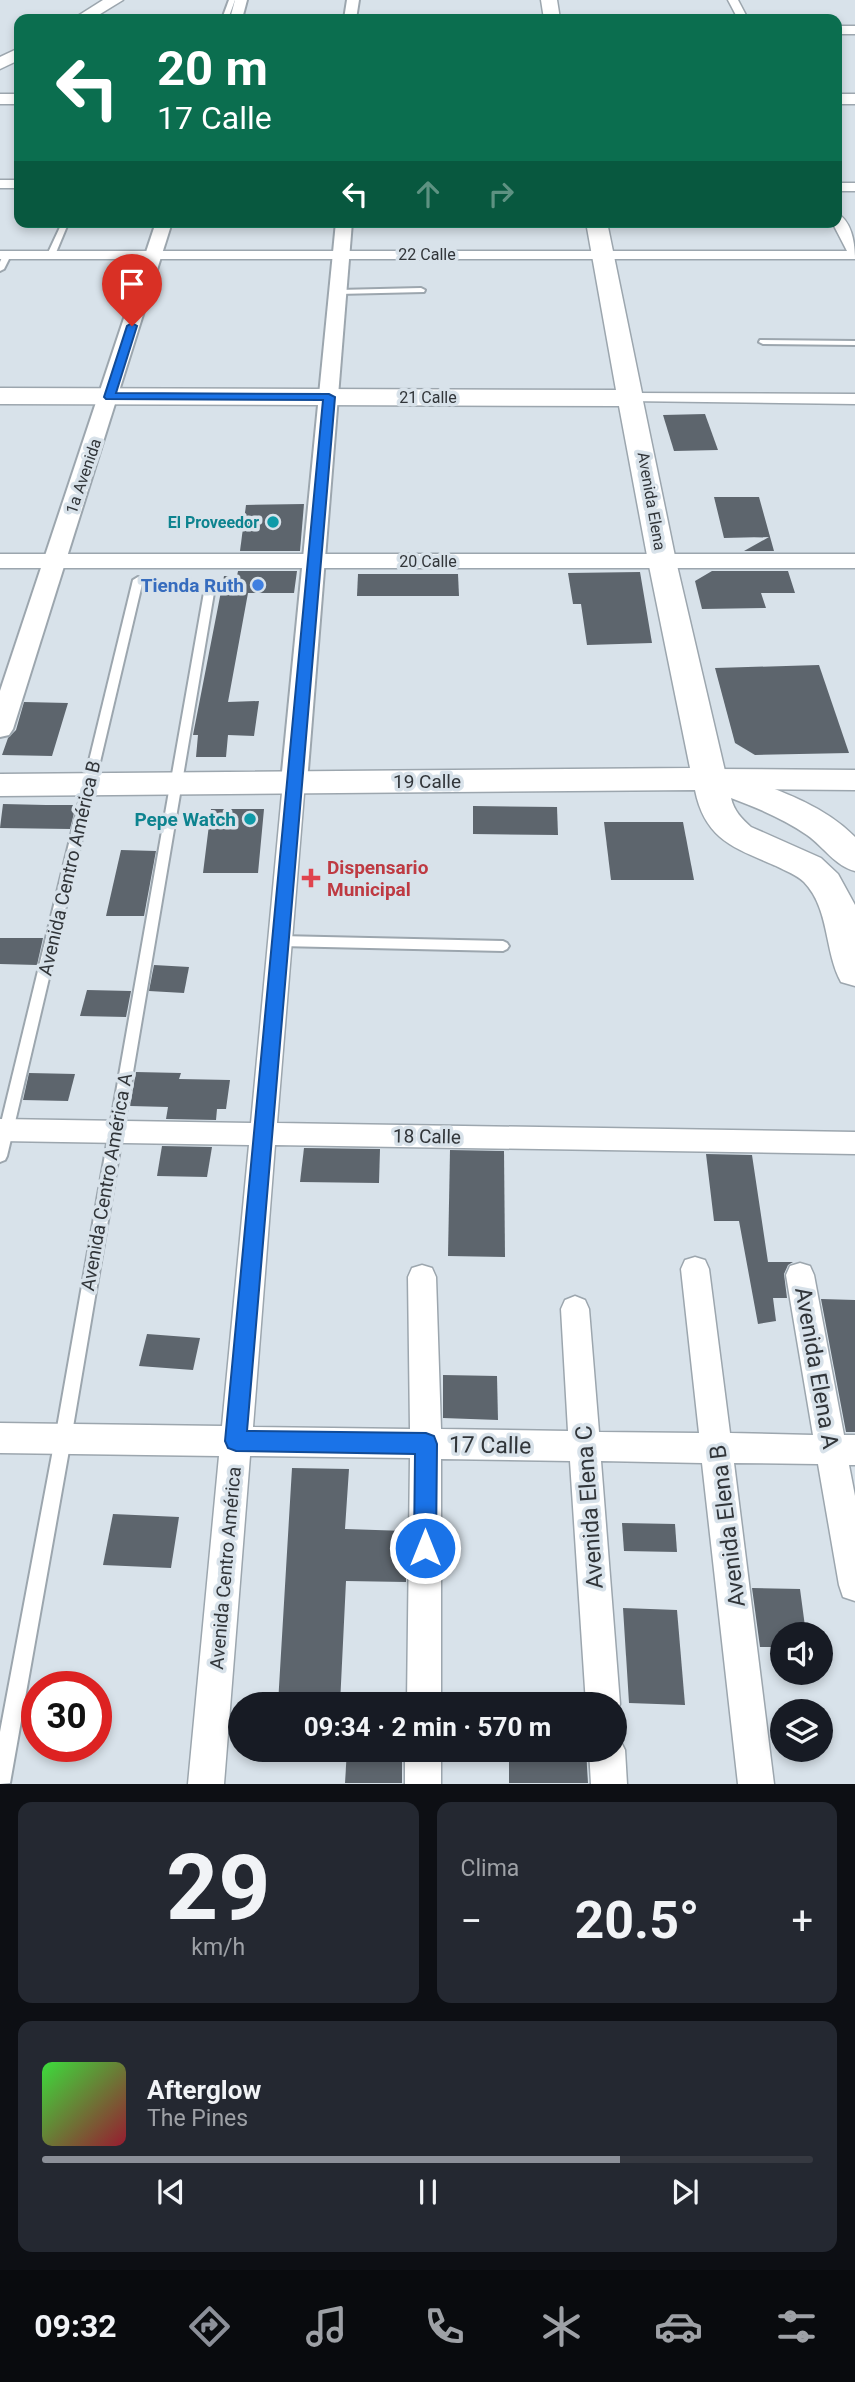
<!DOCTYPE html>
<html lang="es">
<head>
<meta charset="utf-8">
<style>
	:root { --surface:#171b24; --page:#242831; --text:#f1f3f6; --muted:#9ea1a6; --line:#363941; --accent:#8c9099 }
	body { margin:0; font-family:Roboto,sans-serif; background:var(--page); color:var(--text); height:100vh; display:flex; flex-direction:column; font-size:26px; white-space:nowrap }
	* { box-sizing:border-box; margin:0 }
	p { font-size:23px; color:var(--muted) }
	.icon { flex:none; width:38px; height:38px; fill:none; stroke:currentColor; stroke-width:2; stroke-linecap:round; stroke-linejoin:round }
	.map { position:relative; height:1784px; overflow:hidden }
	.side { display:flex; flex-direction:column; gap:18px; padding:18px; background:#0d0f14; flex:1 }
	.side>* { flex:none }
	.guide { position:absolute; left:14px; top:14px; width:828px; height:214px; border-radius:14px; box-shadow:0 4px 10px #0003; background:#0b6e4f; color:#fff; overflow:hidden }
	.tools { position:absolute; left:770px; top:1622px; display:grid; gap:14px }
	.tools a { display:grid; place-items:center; width:63px; height:63px; border-radius:50%; background:var(--surface); box-shadow:0 4px 10px #0003; font-size:35px }
	.speed { position:absolute; left:21px; top:1671px; display:flex; gap:14px; font-size:35px; font-weight:700; text-align:center }
	.speed>* { display:grid; place-content:center; width:91px; height:91px; border-radius:50%; background:var(--surface); box-shadow:0 4px 10px #0003; line-height:1 }
	.speed .limit { border:10px solid #d22; background:#fff; color:#111 }
	.pin { position:absolute; display:grid; place-items:center; width:60px; height:60px; color:#fff; margin:-72px -30px; border-radius:50% 50% 50% 0; rotate:-45deg; box-shadow:0 0 7px #0007 }
	.pin .icon { rotate:45deg }
	.me { position:absolute; width:77px; margin:-38px; rotate:0deg; stroke-linejoin:round; filter:drop-shadow(0 0 5px #0008) }
	.turn { display:flex; align-items:center; gap:24px; height:147px; padding:0 28px; font-size:32px }
	.turn .icon { width:91px; height:91px; stroke-width:2.5 }
	.turn b { display:block; font-size:49px; line-height:60px }
	.lanes { display:flex; align-items:center; height:66px; padding:0 28px; background:#0003; justify-content:center; gap:35px; direction:ltr }
	.lanes .off { opacity:.35 }
	.big { font-size:52px; font-weight:700; line-height:1.1 }
	.side .widget { flex:1; display:flex; flex-direction:column; justify-content:center; gap:10px; min-width:0; padding:0 24px; border-radius:14px; background:var(--page) }
	.side .dial { align-items:center; gap:0 }
	.dial b { font-size:91px; line-height:1 }
	.song { display:flex; align-items:center; gap:21px }
	.cover { width:84px; height:84px; border-radius:10px; background:linear-gradient(135deg,hsl(120 70% 55%),hsl(350 70% 35%)) }
	.played { height:7px; border-radius:4px; background:linear-gradient(90deg,var(--accent) 75%,var(--line) 75%) }
	.keys { display:flex; justify-content:space-around; direction:ltr }
	.heat { display:flex; justify-content:space-between; align-items:center; font-size:38px; direction:ltr }
	.side .tiles { flex:1; display:grid; gap:18px; grid-template-columns:1fr 1fr }
	.widget:last-child { grid-column:span 2 }
	.trip { position:absolute; left:228px; top:1692px; width:399px; height:70px; border-radius:35px; background:var(--surface); box-shadow:0 4px 10px #0003; font-weight:700; line-height:70px; text-align:center }
	.tab-bar { display:flex; height:112px; justify-content:space-around; align-items:center; background:#090b0e; color:var(--muted) }
	.tab-bar .icon { width:49px; height:49px }
	.tab-bar .current { color:var(--accent) }
	.tab-bar b { font-size:32px; color:var(--text) }
	.map>svg:first-child { display:block }
	.building { fill:#5d656d }
	.lines { fill:none; stroke-linecap:round; stroke-linejoin:round }
	.service-casing { stroke:#9ca6ae; stroke-width:4 }
	.minor-casing { stroke:#9ca6ae; stroke-width:3 }
	.tertiary-casing { stroke:#9ca6ae; stroke-width:4 }
	.secondary-casing { stroke:#9ca6ae; stroke-width:3 }
	.primary-casing { stroke:#9ca6ae; stroke-width:3 }
	.service { fill:#fff; fill-rule:evenodd }
	.minor { fill:#fff; fill-rule:evenodd }
	.tertiary { fill:#fff; fill-rule:evenodd }
	.secondary { fill:#fff; fill-rule:evenodd }
	.primary { fill:#fff; fill-rule:evenodd }
	.route { fill:#1a73e8; stroke:#114b97; stroke-width:2 }
	.culture-dot { fill:#0f9aa8; stroke:#d8e2ea; stroke-width:2.5 }
	.shop-dot { fill:#3f7fe0; stroke:#d8e2ea; stroke-width:2.5 }
	.health-dot { fill:#e0444e; stroke:#d8e2ea; stroke-width:2.5 }
	.labels { text-anchor:middle; stroke-width:7; stroke-linejoin:round; paint-order:stroke }
	.far-street-label { font-size:16px; fill:#313539; stroke:#d8e2ea }
	.far-culture-label { font-size:16px; font-weight:bold; fill:#0d838f; stroke:#d8e2ea; text-anchor:end }
	.shop-label { font-size:19px; font-weight:bold; fill:#366cbe; stroke:#d8e2ea; text-anchor:end }
	.street-label { font-size:19px; fill:#313539; stroke:#d8e2ea }
	.culture-label { font-size:19px; font-weight:bold; fill:#0d838f; stroke:#d8e2ea; text-anchor:end }
	.health-label { font-size:19px; font-weight:bold; fill:#be3a42; stroke:#d8e2ea; text-anchor:start }
	.near-street-label { font-size:23px; fill:#313539; stroke:#d8e2ea }
</style>
</head>
<body>
<div class="map">
<svg width="855" height="1784" viewBox="0 0 855 1784">
	<rect width="100%" height="100%" fill="#d8e2ea"/>
	<g class="building">
		<polygon points="705,414 718,450 674,451 663,415"/>
		<polygon points="714,497 759,497 774,551 744,551 769,537 724,538"/>
		<polygon points="304,504 300,551 240,551 246,505"/>
		<polygon points="238,571 297,571 294,593 248,593 228,702 259,701 254,736 228,735 226,757 196,757 198,735 193,735 224,576 237,576"/>
		<polygon points="712,571 788,571 795,593 761,593 766,608 702,609 695,581"/>
		<polygon points="640,572 652,643 587,645 581,604 573,604 568,573"/>
		<polygon points="358,574 458,574 459,596 357,596"/>
		<polygon points="819,665 849,753 755,755 735,743 715,668"/>
		<polygon points="24,702 68,703 52,756 2,755 8,738 16,730"/>
		<polygon points="3,804 46,805 76,805 70,829 0,828"/>
		<polygon points="473,806 557,807 558,835 473,834"/>
		<polygon points="211,809 264,809 258,873 203,873"/>
		<polygon points="604,822 683,822 694,880 611,880"/>
		<polygon points="121,850 156,851 144,916 106,916"/>
		<polygon points="0,938 43,938 37,965 0,964"/>
		<polygon points="154,965 189,967 184,993 149,991"/>
		<polygon points="87,990 131,991 126,1017 80,1016"/>
		<polygon points="136,1072 181,1073 179,1079 230,1080 226,1109 217,1109 216,1120 166,1119 168,1107 130,1106"/>
		<polygon points="29,1073 75,1074 68,1101 23,1100"/>
		<polygon points="162,1146 212,1147 207,1177 157,1176"/>
		<polygon points="304,1148 380,1149 379,1183 300,1182"/>
		<polygon points="450,1150 504,1151 505,1257 448,1256"/>
		<polygon points="706,1154 752,1155 768,1262 793,1262 788,1265 784,1274 787,1298 773,1298 776,1321 758,1324 739,1221 714,1221"/>
		<polygon points="821,1299 855,1300 855,1432 846,1432"/>
		<polygon points="147,1334 200,1338 193,1370 139,1366"/>
		<polygon points="443,1375 497,1376 498,1420 443,1418"/>
		<polygon points="292,1468 349,1469 345,1529 406,1531 406,1582 346,1581 340,1704 278,1704"/>
		<polygon points="113,1514 179,1517 171,1568 103,1565"/>
		<polygon points="622,1523 675,1524 677,1552 624,1551"/>
		<polygon points="752,1588 800,1589 806,1634 782,1634 782,1647 760,1647"/>
		<polygon points="623,1608 677,1610 685,1705 629,1703"/>
		<polygon points="347,1750 402,1750 402,1783 345,1783"/>
		<polygon points="509,1750 586,1750 588,1783 509,1783"/>
	</g>
	<g class="lines">
		<defs>
			<g id="service">
				<polygon points="229,0 235,0 228,19 222,19"/>
				<polygon points="61,225 67,226 55,255 48,257 47,255"/>
				<polygon points="4,253 11,255 4,269 0,271 0,262"/>
				<polygon points="421,288 425,290 424,292 338,294 334,292 338,290"/>
				<polygon points="760,340 855,341 855,345 763,344 759,342"/>
				<polygon points="138,577 143,580 7,1156 5,1160 0,1162 0,1127 133,580"/>
				<polygon points="211,578 216,581 71,1439 10,1783 0,1784 0,1732 55,1439 206,581"/>
				<polygon points="280,936 503,941 507,943 509,946 507,949 503,951 280,946 276,944 274,941 276,938"/>
			</g>
			<g id="minor">
				<polygon points="728,0 738,0 748,19 738,19"/>
				<rect x="0" y="180" width="19" height="8"/>
				<rect x="836" y="183" width="19" height="8"/>
				<path d="M836 213C852 220 855 244 855 259H0V251H847L832 222H836Z"/>
				<polygon points="633,393 855,394 855,404 627,401 625,398"/>
				<polygon points="294,775 301,777 305,782 277,1123 855,1132 855,1154 275,1145 253,1427 410,1429 408,1277 412,1268 422,1265 432,1268 436,1277 441,1429 568,1431 561,1309 565,1300 575,1296 585,1300 589,1309 599,1432 699,1433 681,1269 685,1260 695,1257 705,1260 709,1269 730,1433 813,1435 786,1275 790,1266 800,1263 810,1266 814,1275 844,1435 855,1435 855,1465 849,1465 855,1496 855,1601 843,1597 839,1585 818,1464 734,1463 774,1784 738,1784 702,1463 601,1461 620,1704 614,1717 614,1704 586,1704 570,1461 441,1459 441,1704 407,1704 410,1458 250,1456 224,1784 188,1784 219,1456 0,1453 0,1423 222,1426 249,1145 0,1141 0,1119 251,1123 283,782 287,777"/>
				<polygon points="614,1735 619,1738 625,1750 627,1784 591,1784 589,1750 614,1750"/>
				<rect x="405" y="1750" width="36" height="34"/>
			</g>
			<g id="tertiary">
				<polygon points="235,0 247,0 242,19 230,19"/>
				<polygon points="347,0 359,0 356,19 344,19"/>
				<polygon points="156,222 172,222 13,729 9,735 0,737 0,691"/>
				<polygon points="336,222 352,222 307,782 303,788 294,791 285,788 281,782"/>
			</g>
			<g id="secondary">
				<rect x="836" y="26" width="19" height="8"/>
				<rect x="0" y="94" width="19" height="10"/>
				<rect x="836" y="94" width="19" height="10"/>
				<rect x="0" y="554" width="855" height="14"/>
				<polygon points="712,769 855,770 855,790 712,789 702,786 697,779 702,772"/>
			</g>
			<g id="primary">
				<polygon points="103,0 123,0 92,19 73,19"/>
				<polygon points="541,0 557,0 560,19 544,19"/>
				<polygon points="19,48 19,60 0,69 0,57"/>
				<path d="M586 222H607L642 393 646 398 643 401 676 561 725 771C771 788 820 802 855 837V871C835 866 824 847 807 835 784 819 758 808 731 798 734 811 742 819 751 827L821 858 838 874 855 905V986L841 982C824 951 830 909 804 882 797 875 786 871 776 866 735 848 705 840 695 790L0 796V774L690 768 648 561 619 406 0 404V388L616 390Z"/>
			</g>
		</defs>
		<use href="#service" class="service-casing"/>
		<use href="#minor" class="minor-casing"/>
		<use href="#tertiary" class="tertiary-casing"/>
		<use href="#secondary" class="secondary-casing"/>
		<use href="#primary" class="primary-casing"/>
		<use href="#service" class="service"/>
		<use href="#minor" class="minor"/>
		<use href="#tertiary" class="tertiary"/>
		<use href="#secondary" class="secondary"/>
		<use href="#primary" class="primary"/>
	</g>
	<polygon class="route" points="132,323 137,326 116,393 329,394 335,397 247,1431 426,1433 434,1436 437,1444 436,1548 433,1556 425,1559 417,1556 414,1548 415,1454 236,1451 228,1448 225,1441 323,400 106,399 104,397 127,326"/>
	<g class="culture-dot">
		<circle cx="273" cy="522" r="7"/>
		<circle cx="250" cy="819" r="7"/>
	</g>
	<circle class="shop-dot" cx="258" cy="585" r="7"/>
	<path class="health-dot" d="M307.5 867.5h7v7h7v7h-7v7h-7v-7h-7v-7h7z"/>
	<g class="labels">
		<g class="far-street-label">
			<text x="427" y="260">22 Calle</text>
			<text x="428" y="403">21 Calle</text>
			<text transform="translate(83 476) rotate(-71)" y="6">1a Avenida</text>
			<text transform="translate(652 501) rotate(80)" y="6">Avenida Elena</text>
			<text x="428" y="567">20 Calle</text>
		</g>
		<g class="far-culture-label">
			<text x="259" y="528">El Proveedor</text>
		</g>
		<g class="shop-label">
			<text x="244" y="592">Tienda Ruth</text>
		</g>
		<g class="street-label">
			<text x="427" y="788">19 Calle</text>
			<text transform="translate(69 868) rotate(-77)" y="7">Avenida Centro América B</text>
			<text transform="translate(427 1136) rotate(1)" y="7">18 Calle</text>
			<text transform="translate(106 1182) rotate(-80)" y="7">Avenida Centro América A</text>
			<text transform="translate(225 1568) rotate(-85)" y="7">Avenida Centro América</text>
		</g>
		<g class="culture-label">
			<text x="236" y="826">Pepe Watch</text>
		</g>
		<g class="health-label">
			<text x="327" y="874">Dispensario<tspan x="327" dy="22">Municipal</tspan></text>
		</g>
		<g class="near-street-label">
			<text transform="translate(817 1368) rotate(80)" y="8">Avenida Elena A</text>
			<text transform="translate(490 1445) rotate(1)" y="8">17 Calle</text>
			<text transform="translate(589 1507) rotate(-94)" y="8">Avenida Elena C</text>
			<text transform="translate(727 1526) rotate(-97)" y="8">Avenida Elena B</text>
		</g>
	</g>
</svg>
<div class="tools">
<a><svg class="icon" aria-label="sound" viewBox="0 0 24 24"><path d="M4 9h4l5-4v14l-5-4H4zM17 9q2 3 0 6"/></svg></a>
<a><svg class="icon" aria-label="layers" viewBox="0 0 24 24"><path d="M12 4l9 5-9 5-9-5zM3 14l9 5 9-5"/></svg></a>
</div>
<div class="speed"><div class="limit">30</div></div>
<div class="pin" style="left:132px;top:326px;background:#d93025"><svg class="icon" aria-label="arrive" viewBox="0 0 24 24"><path d="M6 21V4h12l-3 4 3 4H6"/></svg></div>
<svg class="me" style="left:425px;top:1548px" viewBox="-20 -20 40 40"><circle r="17" fill="#1a73e8" stroke="#fff" stroke-width="3"/><path d="M0-11L8 9 0 5-8 9z" fill="#fff"/></svg>
<div class="trip">09:34 · 2 min · 570 m</div>
<div class="guide">
<div class="turn"><svg class="icon" aria-label="left" viewBox="0 0 24 24"><path d="M17 20v-9H6M10 6l-5 5 5 5"/></svg><div><b>20 m</b>17 Calle</div></div>
<div class="lanes"><svg class="icon" aria-label="left" viewBox="0 0 24 24"><path d="M17 20v-9H6M10 6l-5 5 5 5"/></svg><svg class="icon off" aria-label="ahead" viewBox="0 0 24 24"><path d="M12 20V5M6 11l6-6 6 6"/></svg><svg class="icon off" aria-label="right" viewBox="0 0 24 24"><path d="M7 20v-9h11M14 6l5 5-5 5"/></svg></div>
</div>
</div>
<section class="side">
<div class="tiles">
<div class="widget dial"><b>29</b><p>km/h</p></div>
<div class="widget"><p>Clima</p>
<div class="heat"><a>−</a><b class="big">20.5°</b><a>+</a></div>
</div>
<div class="widget">
<div class="song"><i class="cover"></i><div><b>Afterglow</b><p>The Pines</p></div></div>
<div class="played"></div>
<div class="keys"><svg class="icon" aria-label="previous" viewBox="0 0 24 24"><path d="M18 5L8 12l10 7zM5 5v14"/></svg><svg class="icon" aria-label="pause" viewBox="0 0 24 24"><path d="M8 5v14M16 5v14"/></svg><svg class="icon" aria-label="next" viewBox="0 0 24 24"><path d="M6 5l10 7-10 7zM19 5v14"/></svg></div>
</div>
</div>
</section>
<nav class="tab-bar">
<b>09:32</b>
<svg class="icon current" aria-label="directions" viewBox="0 0 24 24"><path d="M12 3l9 9-9 9-9-9zM9 14v-3h6M13 9l2 2-2 2"/></svg>
<svg class="icon" aria-label="music" viewBox="0 0 24 24"><path d="M9 18V5l10-2v13"/><circle cx="6" cy="18" r="3"/><circle cx="16" cy="16" r="3"/></svg>
<svg class="icon" aria-label="phone" viewBox="0 0 24 24"><path d="M5 4h4l2 5-3 2q2 4 5 5l2-3 5 2v4C11 20 4 13 5 4z"/></svg>
<svg class="icon" aria-label="climate" viewBox="0 0 24 24"><path d="M12 3v18M4 7l16 10M4 17L20 7"/></svg>
<svg class="icon" aria-label="car" viewBox="0 0 24 24"><path d="M5 17H2v-5l4-1 3-4h7l3 4 3 1v5h-3M9 17h6M6 11h13"/><circle cx="7" cy="17" r="2"/><circle cx="17" cy="17" r="2"/></svg>
<svg class="icon" aria-label="filters" viewBox="0 0 24 24"><path d="M4 7h16M4 17h16"/><circle cx="9" cy="7" r="2"/><circle cx="15" cy="17" r="2"/></svg>
</nav>
</body>
</html>
